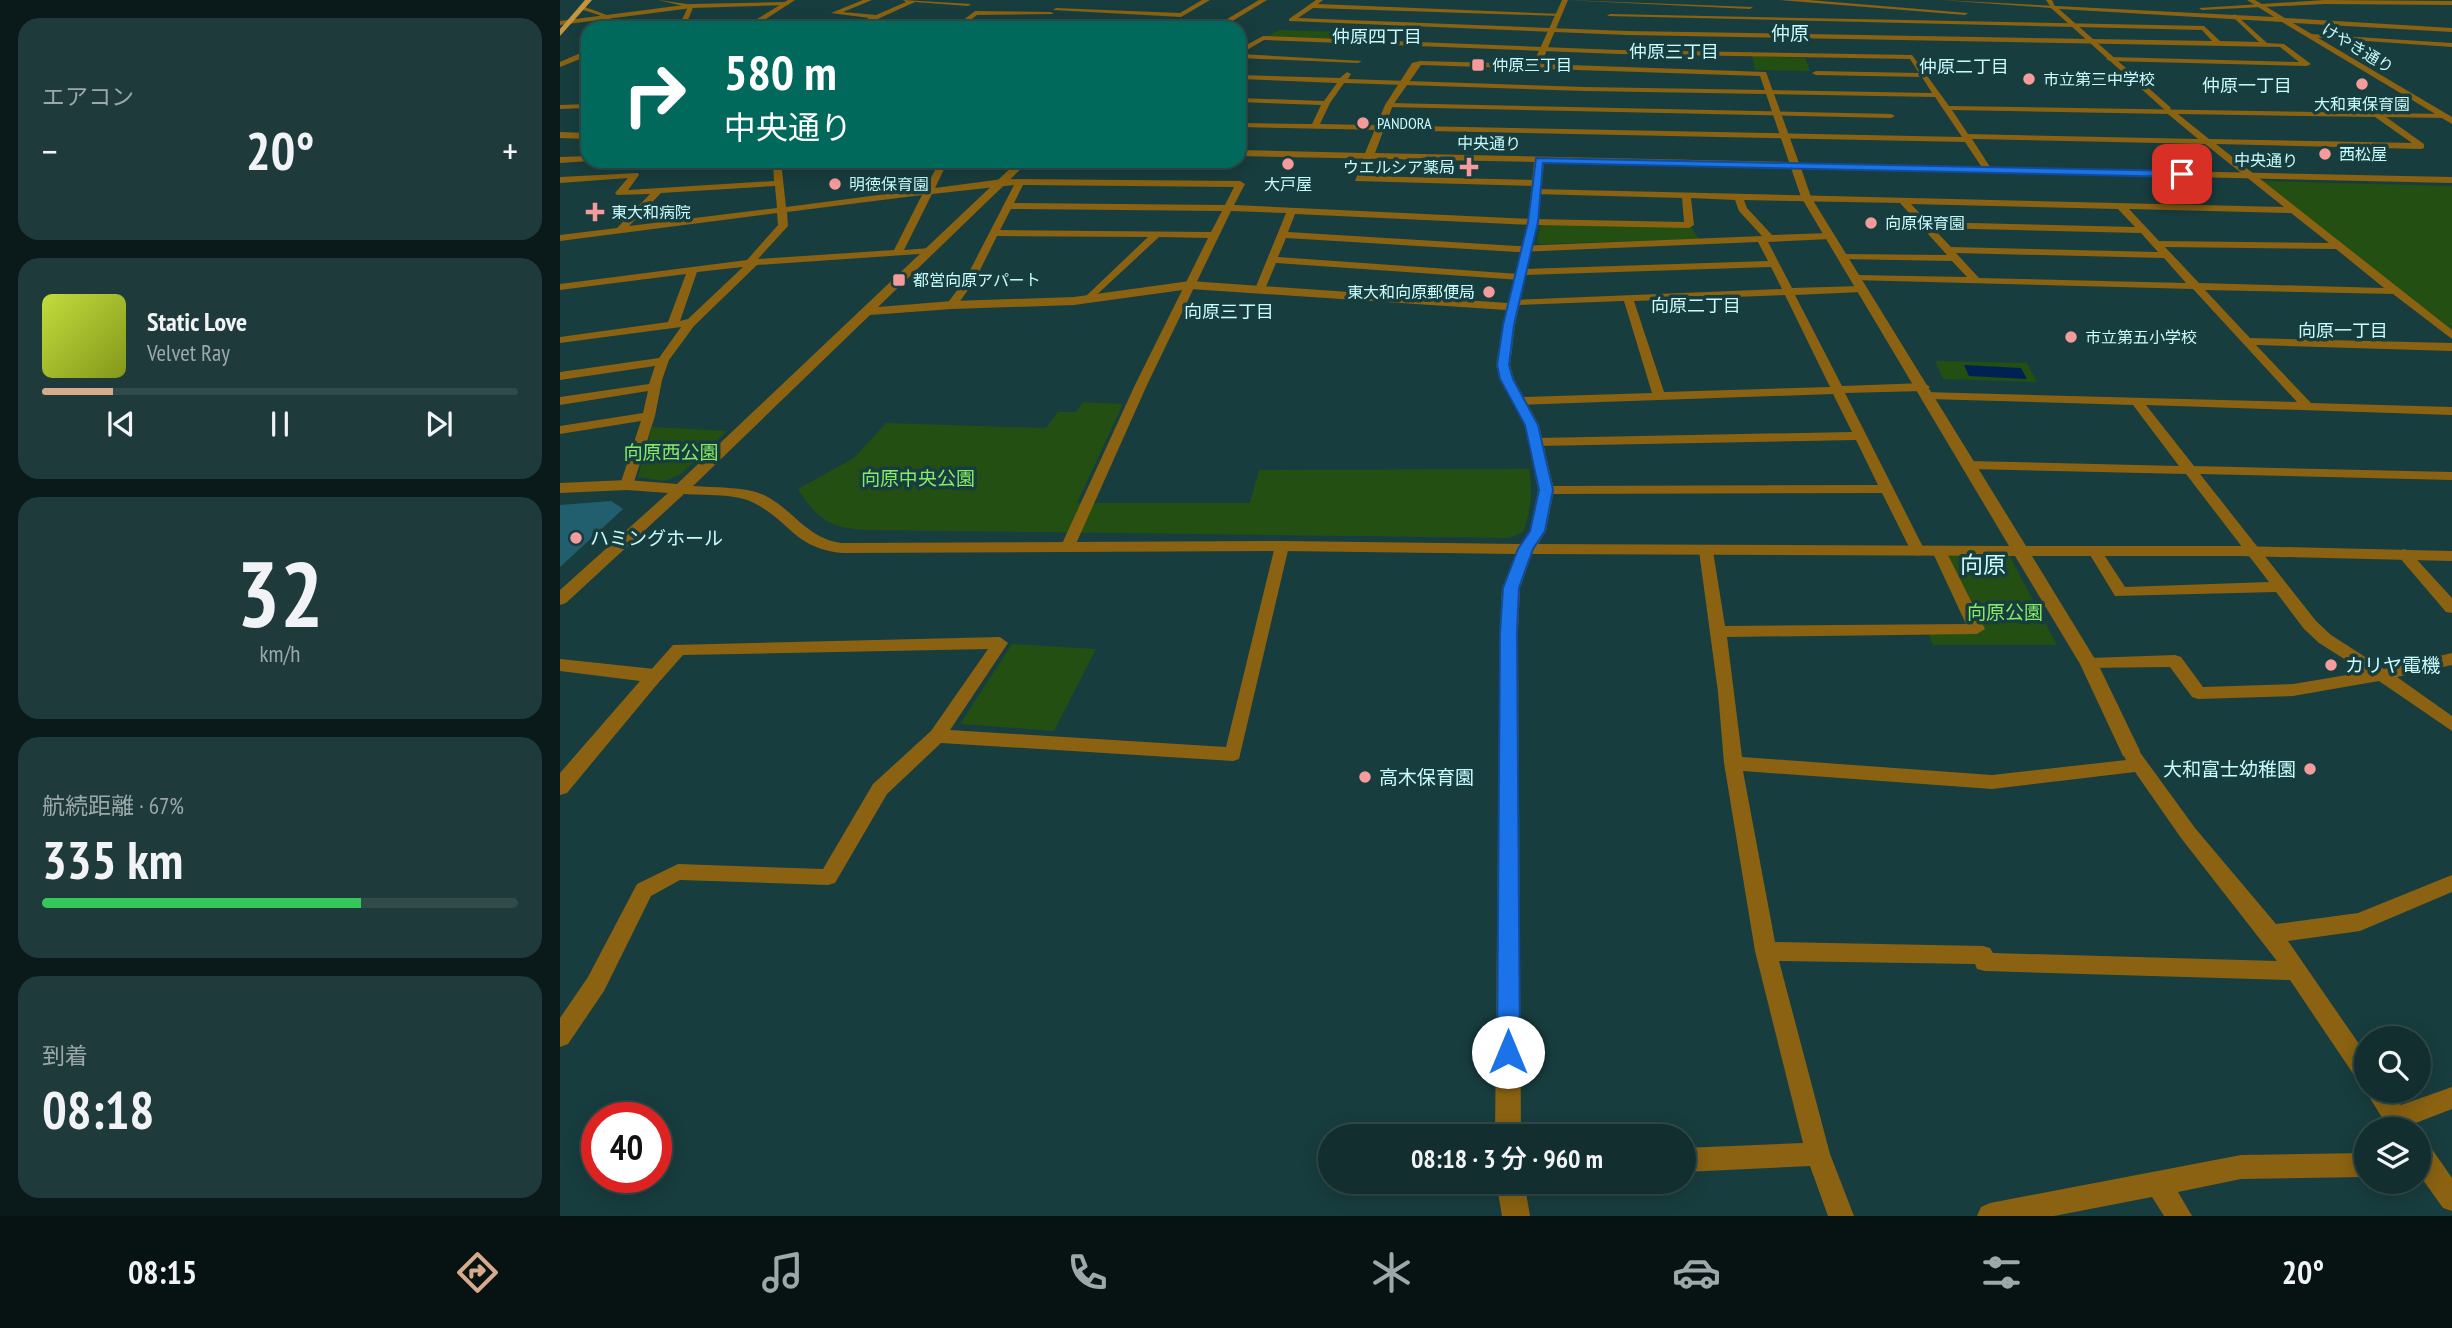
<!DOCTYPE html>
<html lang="ja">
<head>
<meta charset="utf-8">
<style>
	:root { --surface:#122e2e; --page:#1f3a3a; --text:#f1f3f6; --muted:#9ca8aa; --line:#314a4a; --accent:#d6ab8b }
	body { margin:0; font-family:"PT Sans Narrow","Noto Sans JP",sans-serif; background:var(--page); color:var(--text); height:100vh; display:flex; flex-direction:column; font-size:26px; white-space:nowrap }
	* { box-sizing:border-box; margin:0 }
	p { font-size:23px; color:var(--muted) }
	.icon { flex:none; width:38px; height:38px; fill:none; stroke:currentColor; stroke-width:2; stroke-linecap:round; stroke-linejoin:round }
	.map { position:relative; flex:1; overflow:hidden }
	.side { display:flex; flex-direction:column; gap:18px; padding:18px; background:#0a1919; width:560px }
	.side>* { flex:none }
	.top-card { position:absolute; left:21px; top:21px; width:665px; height:147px; border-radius:21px; box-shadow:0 4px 18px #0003,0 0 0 2px var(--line); background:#00695c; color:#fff; overflow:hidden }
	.buttons { position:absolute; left:1794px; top:1026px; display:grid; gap:14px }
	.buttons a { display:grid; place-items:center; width:77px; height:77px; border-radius:50%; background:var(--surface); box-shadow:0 4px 18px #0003,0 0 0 2px var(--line); font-size:35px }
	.speed { position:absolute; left:21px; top:1102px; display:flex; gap:14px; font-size:35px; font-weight:700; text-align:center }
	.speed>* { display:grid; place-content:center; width:91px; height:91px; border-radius:50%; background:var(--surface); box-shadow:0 4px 18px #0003,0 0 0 2px var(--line); line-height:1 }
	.speed .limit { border:10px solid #d22; background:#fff; color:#111 }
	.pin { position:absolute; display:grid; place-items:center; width:60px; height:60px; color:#fff; margin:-30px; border-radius:14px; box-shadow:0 4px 10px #0006 }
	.me { position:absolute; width:77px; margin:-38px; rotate:0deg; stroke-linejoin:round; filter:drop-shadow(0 0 5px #0008) }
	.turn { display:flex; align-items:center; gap:24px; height:147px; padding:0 28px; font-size:32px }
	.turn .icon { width:91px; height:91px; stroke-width:2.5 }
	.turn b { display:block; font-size:49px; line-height:60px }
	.big { font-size:52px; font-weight:600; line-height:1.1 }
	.side .card { flex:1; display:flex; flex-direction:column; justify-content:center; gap:10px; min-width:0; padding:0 24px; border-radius:21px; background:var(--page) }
	.side .dial { align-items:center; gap:0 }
	.dial b { font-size:91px; line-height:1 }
	.song { display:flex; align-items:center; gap:21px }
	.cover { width:84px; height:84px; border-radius:10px; background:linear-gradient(135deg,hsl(70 70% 55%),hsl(70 70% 35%)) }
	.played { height:7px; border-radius:4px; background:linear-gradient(90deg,var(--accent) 15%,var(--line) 15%) }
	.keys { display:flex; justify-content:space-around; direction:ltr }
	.heat { display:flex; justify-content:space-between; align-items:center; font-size:38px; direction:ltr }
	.charge { height:10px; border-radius:5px; background:linear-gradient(90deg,#34c759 67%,var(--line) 0) }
	.trip { position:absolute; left:758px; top:1124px; width:378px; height:70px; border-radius:35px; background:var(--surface); box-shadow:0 4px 18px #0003,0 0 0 2px var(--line); font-weight:600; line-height:70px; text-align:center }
	.tab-bar { display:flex; height:112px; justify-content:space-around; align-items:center; background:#071212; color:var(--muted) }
	.tab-bar .icon { width:49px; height:49px }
	.tab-bar .current { color:var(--accent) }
	.tab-bar b { font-size:32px; color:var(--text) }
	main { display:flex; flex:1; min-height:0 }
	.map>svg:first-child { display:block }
	.green { fill:#234f13 }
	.water { fill:#002154 }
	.building { fill:#215f6f }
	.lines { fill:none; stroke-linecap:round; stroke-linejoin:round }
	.minor { fill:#8a6211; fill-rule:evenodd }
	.tertiary { fill:#8a6211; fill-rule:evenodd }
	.primary { fill:#c4943e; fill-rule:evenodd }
	.route { fill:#1a73e8; stroke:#114b97; stroke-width:2 }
	.poi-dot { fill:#f59b9c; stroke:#183d3e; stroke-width:2.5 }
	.labels { text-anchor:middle; stroke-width:7; stroke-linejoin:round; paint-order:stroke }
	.far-street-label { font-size:16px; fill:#c7fbfd; stroke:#183d3e }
	.far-poi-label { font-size:16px; fill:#c7fbfd; stroke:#183d3e; text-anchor:start }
	.far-neighbourhood-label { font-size:18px; fill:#c7fbfd; stroke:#183d3e }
	.far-quarter-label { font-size:19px; fill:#c7fbfd; stroke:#183d3e }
	.park-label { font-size:19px; fill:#85ec64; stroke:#183d3e }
	.poi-label { font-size:19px; fill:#c7fbfd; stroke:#183d3e; text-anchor:start }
	.quarter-label { font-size:23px; fill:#c7fbfd; stroke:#183d3e }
</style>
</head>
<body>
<main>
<section class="side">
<div class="card"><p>エアコン</p>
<div class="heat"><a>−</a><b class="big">20°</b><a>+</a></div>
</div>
<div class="card">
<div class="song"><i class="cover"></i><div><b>Static Love</b><p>Velvet Ray</p></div></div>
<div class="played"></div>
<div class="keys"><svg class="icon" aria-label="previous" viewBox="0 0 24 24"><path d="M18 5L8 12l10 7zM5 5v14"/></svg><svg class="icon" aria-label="pause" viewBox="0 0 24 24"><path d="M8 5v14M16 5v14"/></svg><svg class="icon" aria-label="next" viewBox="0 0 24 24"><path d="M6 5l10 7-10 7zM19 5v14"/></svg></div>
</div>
<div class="card dial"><b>32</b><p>km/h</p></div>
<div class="card"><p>航続距離 · 67%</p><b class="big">335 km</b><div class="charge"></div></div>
<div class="card"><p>到着</p><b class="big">08:18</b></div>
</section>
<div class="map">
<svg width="1892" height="1216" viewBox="0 0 1892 1216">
	<rect width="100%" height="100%" fill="#183d3e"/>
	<g class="green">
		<polygon points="719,30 783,32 777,40 707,37"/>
		<polygon points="1192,56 1245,58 1250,71 1195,70"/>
		<polygon points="1702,181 1892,186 1892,332"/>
		<polygon points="986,224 1131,227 1139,239 981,244 977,242 980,226"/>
		<polygon points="1375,361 1467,363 1477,382 1383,379"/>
		<path d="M523 402 563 404 517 503H690L699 470 969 469C973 493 971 509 963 532L949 538 309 530C272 529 259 521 238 489L294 458 326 423 486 428 498 412H516Z"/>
		<polygon points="92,427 93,427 167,431 121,474 105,481 78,477"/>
		<polygon points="1449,555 1497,645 1373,645 1368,632 1418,631 1385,556"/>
		<polygon points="452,644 536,649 494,731 400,724"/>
	</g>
	<polygon class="water" points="1404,365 1461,368 1467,379 1409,376"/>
	<polygon class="building" points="51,501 63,509 0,567 0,505"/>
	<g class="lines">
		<g class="minor">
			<polygon points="98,0 134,5 126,25 194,21 228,0 235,0 192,28 184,28 187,25 118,28 128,7"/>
			<polygon points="303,0 312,0 283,12 316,15 346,2 343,0 411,4 408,6 355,2 298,28 290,28 309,18 271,13"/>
			<polygon points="642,0 650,0 621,17 493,10 496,8 620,13"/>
			<polygon points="756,0 763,0 758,4 1002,14 999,16 753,8 738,18 1067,31 1652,41 1642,30 1047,16 1050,14 1644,26 1660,41 1699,42 1673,17 1675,14 1707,43 1724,44 1751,64 1747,66 1550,61 1546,59 1550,57 1739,62 1720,47 1067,35 729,21 729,19"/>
			<polygon points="1004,0 1193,7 1190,9"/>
			<polygon points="1219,0 1249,0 1408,13 1405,15"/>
			<polygon points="1486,0 1492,0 1496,9 1492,9"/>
			<polygon points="1765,0 1892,1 1892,5 1765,4 1642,10 1639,8"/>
			<polygon points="22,6 47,15 58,28 52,28 39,15 20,9"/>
			<polygon points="415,11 491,12 494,14 417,15 400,28 393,28"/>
			<polygon points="469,26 482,28 466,28"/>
			<polygon points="1750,34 1892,43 1892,47 1748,37"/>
			<path d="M703 36 1058 50 1352 55 1389 106 1887 114 1884 118 1826 117 1864 144V148L1861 149 1656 144 1892 330V339L1833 294 1645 290 1690 338 1892 343V351L1696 345 1751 403 1892 407V415L1586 405 1634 466 1892 472V480L1640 474 1756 621 1771 635 1824 669 1892 653V665L1837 677 1892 716V731L1819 681 1733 696 1638 699 1632 697 1610 667 1523 668 1521 664 1523 660 1529 658 1615 655 1621 657 1643 687 1733 684 1805 672 1759 643 1744 629 1716 592 1555 596 1527 550 1529 547H1539L1565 587 1709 582 1626 474 1409 469 1402 465 1409 461 1619 466 1573 405 1368 399 1362 395 1364 392 1737 402 1633 289 1292 280V276L1296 275 1407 277 1392 261 1279 259V255L1283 254 1387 255 1340 203 1184 200 1187 208 1212 235 1270 233 1275 236 1270 239 1208 242 1232 288 1302 286 1307 289 1302 292 1235 295 1282 386 1364 383 1370 387 1364 391 1285 393 1365 551 1358 556 1351 551 1322 493 986 494 979 490 986 486 1318 485 1296 440 977 446 970 442 977 438 1292 432 1273 394 960 405 954 401 960 397 1092 393 1064 301 956 305 951 302 952 300 1222 289 1211 267 965 275V279L961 280 716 263 705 289 700 292 695 289 726 213 671 211 587 385 515 546 513 549H503L501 546 575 385 648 238 599 237 529 302 524 299 525 297 588 237 437 236 415 280 396 307H388L386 305 405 280 454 185 372 194 344 250 370 248 375 251 374 253 197 265 134 326 109 360 102 380 95 416 72 488H62L60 485 81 421 0 434V426L83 413 88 391 0 405V397L89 384 95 366 0 380V372L99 358 121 327 0 343V337L108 322 126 274 0 290V284L187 260 218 225 217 213 0 241V235L57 228 90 194 57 195 55 193 68 178 0 183V177L78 173 79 175 68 190 214 181 213 161H221L226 207 365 189 380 161H388L375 188 443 179 680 181 685 184 674 205 973 219 1124 222 1122 198 973 194V190L976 189 1724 207 1645 144 1412 139 1432 170 1428 173 1425 172 1405 142 679 127V123L752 124 761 105 679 102V98L764 101 777 83 679 79V75L780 78 787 72 791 74 788 79 1025 87 1372 93 1362 77 1256 75 1252 73 1256 71 1359 73 1350 59 1058 54 704 40 680 54 802 61 798 63 679 58V49ZM784 83 1025 91 1375 97 1402 137 760 124 770 103ZM1392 110 1608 114 1638 139 1408 134ZM1618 114 1815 117 1852 143 1649 139ZM463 185 674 187 665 205 454 203ZM215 186 217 208 69 226 101 193ZM362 195 334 250 198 259 228 226 227 212ZM1131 198 1175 200 1179 211 1202 236 957 246 728 232 735 214 973 225 1129 228 1134 225ZM1351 204 1558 209 1575 227 1368 222ZM451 209 662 211 651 232 440 230ZM1569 209 1731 213 1769 243 1599 241ZM1373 228 1581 233 1598 252 1391 247ZM726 238 957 252 1198 242 1208 261 963 269 959 270V274L718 257ZM1605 247 1776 249 1824 288 1639 283ZM1396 253 1604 258 1626 283 1419 278ZM183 267 128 319 120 321 137 272ZM1225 295 1270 387 1104 392 1074 301Z"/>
			<polygon points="25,51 28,51 28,56 0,67 0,62"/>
			<polygon points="829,103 1331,114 1335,116 1331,118 826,107"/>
			<polygon points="28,104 28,108 0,109 0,105"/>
			<polygon points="809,153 813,156 804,176 977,180 982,183 977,186 795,181 805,156"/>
			<polygon points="28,156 28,161 30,161 0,163 0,157"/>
			<polygon points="722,541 729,546 679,759 673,761 381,743 327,794 275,883 268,885 120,880 91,896 44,991 8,1044 0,1047 0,1018 28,977 77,884 118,864 263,869 313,784 371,731 428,649 123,655 101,680 89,680 87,676 89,672 113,645 440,637 448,643 390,730 666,747 715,546"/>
			<path d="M1146 546 1153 551 1165 626 1406 624 1372 551 1379 546 1386 551 1425 629 1417 634 1167 637 1182 757 1432 775 1566 760 1564 756 1567 751 1573 749 1579 751 1635 828 1716 924 1798 913 1892 875V892L1800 931 1728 941 1806 1054V1084L1798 1081 1730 980 1425 971 1417 969 1415 964 1219 961 1270 1154 1294 1216H1268L1250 1166 1124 1172V1148L1243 1143 1195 951 1164 763 1158 692 1139 551ZM1183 771 1432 789 1575 772 1621 838 1717 961 1433 953 1430 948 1423 946 1215 942Z"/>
			<polygon points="1844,549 1849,551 1892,598 1892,613 1886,612 1839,557 1837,554 1839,551"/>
			<polygon points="1892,1087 1892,1109 1853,1124 1855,1129 1829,1129 1805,1090 1831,1090 1841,1105"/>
			<polygon points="1858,1139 1867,1142 1892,1178 1892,1211 1883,1208 1858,1173"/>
			<polygon points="1806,1153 1806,1177 1681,1179 1618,1192 1632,1216 1604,1216 1592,1197 1494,1216 1417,1216 1421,1207 1430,1203 1681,1155"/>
		</g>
		<g class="tertiary">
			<polygon points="699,0 707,0 661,28 652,28"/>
			<path d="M1002 0H1008L981 64 1206 72 1239 163 1892 177V183L1241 168 1251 197 1466 546H1679L1892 551V561L1679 556H1472L1538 664 1580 751 1577 756 1570 758 1563 756 1520 664 1455 556 972 554 960 588 958 632 961 1136H935L940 632 942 588 956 554 722 551 282 553C234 548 231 522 194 503 176 493 145 496 124 494L6 603 0 605V590L108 493 67 490 0 493V483L67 480 117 484 458 161H469L318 307 392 301 514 297 630 281 948 303 968 222 974 162 679 156V150L805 153 825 105 852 63 860 61 973 64ZM861 65 1200 76 1229 162 815 153 833 105ZM984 163 1231 168 1241 197 1449 546 978 544 986 531 994 490 979 425 954 379 950 365 955 325 978 222ZM630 289 946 310 936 365 940 379 965 425 978 490 970 531 961 544 722 541 282 543C247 539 233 509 204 495 183 486 156 488 133 486L310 315 392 309 514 305Z"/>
			<polygon points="1381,0 1714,17 1687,0 1695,0 1725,18 1892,28 1892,32 1733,23 1892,117 1892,124 1722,22 1499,9 1610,107 1611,109 1607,112 1491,8"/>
			<polygon points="227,2 229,5 132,8 0,25 0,21 132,4"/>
			<polygon points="0,132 28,133 28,139 0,138"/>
			<polygon points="0,659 95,669 102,671 104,676 7,793 0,795 0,773 80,681 0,671"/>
			<polygon points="936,1181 964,1181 970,1216 942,1216"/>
		</g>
		<polygon class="primary" points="25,0 32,0 0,36 0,29"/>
	</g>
	<polygon class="route" points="976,158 1622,171 1626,174 1622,177 983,163 978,222 954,325 949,365 953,379 978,425 993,490 985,531 973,549 959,588 957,632 960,1052 956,1060 948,1063 940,1060 937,1052 940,632 943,588 958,549 970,531 979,490 965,425 940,379 937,365 943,325 968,222"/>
	<g class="poi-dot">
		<rect x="911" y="58" width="14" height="14" rx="3.5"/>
		<circle cx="1469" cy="79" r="7"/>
		<circle cx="1802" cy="84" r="7"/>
		<circle cx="803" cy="123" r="7"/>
		<circle cx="1765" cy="154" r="7"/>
		<circle cx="728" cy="164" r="7"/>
		<path d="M905.5 156.5h7v7h7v7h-7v7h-7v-7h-7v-7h7z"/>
		<circle cx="275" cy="184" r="7"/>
		<path d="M31.5 201.5h7v7h7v7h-7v7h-7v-7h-7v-7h7z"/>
		<circle cx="1311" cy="223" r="7"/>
		<rect x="332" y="273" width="14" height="14" rx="3.5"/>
		<circle cx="929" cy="292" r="7"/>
		<circle cx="1511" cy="337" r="7"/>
		<circle cx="16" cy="538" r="7"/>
		<circle cx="1771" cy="665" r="7"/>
		<circle cx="1750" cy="769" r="7"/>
		<circle cx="805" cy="777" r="7"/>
	</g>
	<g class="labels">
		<g class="far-street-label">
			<text transform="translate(1798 48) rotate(31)" y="6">けやき通り</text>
			<text transform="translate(929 143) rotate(1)" y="6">中央通り</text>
			<text transform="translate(1706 160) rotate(1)" y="6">中央通り</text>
		</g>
		<g class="far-poi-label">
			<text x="932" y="71">仲原三丁目</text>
			<text x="1483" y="85">市立第三中学校</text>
			<text x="1802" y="110" text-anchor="middle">大和東保育園</text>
			<text x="817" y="129">PANDORA</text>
			<text x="1779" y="160">西松屋</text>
			<text x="895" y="173" text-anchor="end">ウエルシア薬局</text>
			<text x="289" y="190">明徳保育園</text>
			<text x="728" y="190" text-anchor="middle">大戸屋</text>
			<text x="51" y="218">東大和病院</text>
			<text x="1325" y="229">向原保育園</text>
			<text x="353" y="286">都営向原アパート</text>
			<text x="915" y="298" text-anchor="end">東大和向原郵便局</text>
			<text x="1525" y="343">市立第五小学校</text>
		</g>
		<g class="far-neighbourhood-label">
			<text x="817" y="43">仲原四丁目</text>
			<text x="1114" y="58">仲原三丁目</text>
			<text x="1404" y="73">仲原二丁目</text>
			<text x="1687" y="92">仲原一丁目</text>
			<text x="1136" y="312">向原二丁目</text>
			<text x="669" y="318">向原三丁目</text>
			<text x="1783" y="337">向原一丁目</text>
		</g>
		<g class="far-quarter-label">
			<text x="1230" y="40">仲原</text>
		</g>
		<g class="park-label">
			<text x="111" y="459">向原西公園</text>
			<text x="358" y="485">向原中央公園</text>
			<text x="1445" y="619">向原公園</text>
		</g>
		<g class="poi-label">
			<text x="30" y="545">ハミングホール</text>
			<text x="1785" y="672">カリヤ電機</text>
			<text x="1736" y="776" text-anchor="end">大和富士幼稚園</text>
			<text x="819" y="784">高木保育園</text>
		</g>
		<g class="quarter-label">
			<text x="1423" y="573">向原</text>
		</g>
	</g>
</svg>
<div class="buttons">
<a><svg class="icon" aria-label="search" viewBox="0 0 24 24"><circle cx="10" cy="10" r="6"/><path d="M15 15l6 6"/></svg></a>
<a><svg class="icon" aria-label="layers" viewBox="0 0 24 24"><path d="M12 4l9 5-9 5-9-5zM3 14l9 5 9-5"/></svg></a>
</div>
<div class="speed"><div class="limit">40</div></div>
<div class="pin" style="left:1622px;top:174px;background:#d93025"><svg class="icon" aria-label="arrive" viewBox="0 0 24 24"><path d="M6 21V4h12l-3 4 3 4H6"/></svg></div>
<svg class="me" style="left:948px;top:1052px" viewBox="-20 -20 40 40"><circle r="19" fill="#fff"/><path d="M0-13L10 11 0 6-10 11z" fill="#1a73e8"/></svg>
<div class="trip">08:18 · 3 分 · 960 m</div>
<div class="top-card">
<div class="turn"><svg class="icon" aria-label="right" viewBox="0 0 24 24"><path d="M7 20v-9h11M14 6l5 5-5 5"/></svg><div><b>580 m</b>中央通り</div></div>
</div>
</div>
</main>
<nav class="tab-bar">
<b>08:15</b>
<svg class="icon current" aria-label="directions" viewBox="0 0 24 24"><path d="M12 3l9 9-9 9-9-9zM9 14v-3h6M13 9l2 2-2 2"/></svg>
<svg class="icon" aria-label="music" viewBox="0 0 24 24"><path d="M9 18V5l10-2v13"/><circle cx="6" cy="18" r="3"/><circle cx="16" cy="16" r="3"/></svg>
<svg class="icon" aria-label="phone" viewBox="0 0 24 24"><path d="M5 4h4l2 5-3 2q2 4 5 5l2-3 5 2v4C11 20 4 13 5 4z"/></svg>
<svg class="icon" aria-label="climate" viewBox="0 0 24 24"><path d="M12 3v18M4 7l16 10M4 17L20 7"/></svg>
<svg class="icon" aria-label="car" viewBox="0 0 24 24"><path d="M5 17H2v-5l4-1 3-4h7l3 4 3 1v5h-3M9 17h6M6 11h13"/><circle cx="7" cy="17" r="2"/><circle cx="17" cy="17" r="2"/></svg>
<svg class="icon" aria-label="filters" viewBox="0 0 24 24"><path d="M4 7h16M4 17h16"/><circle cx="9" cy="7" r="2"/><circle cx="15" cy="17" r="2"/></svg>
<b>20°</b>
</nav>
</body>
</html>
